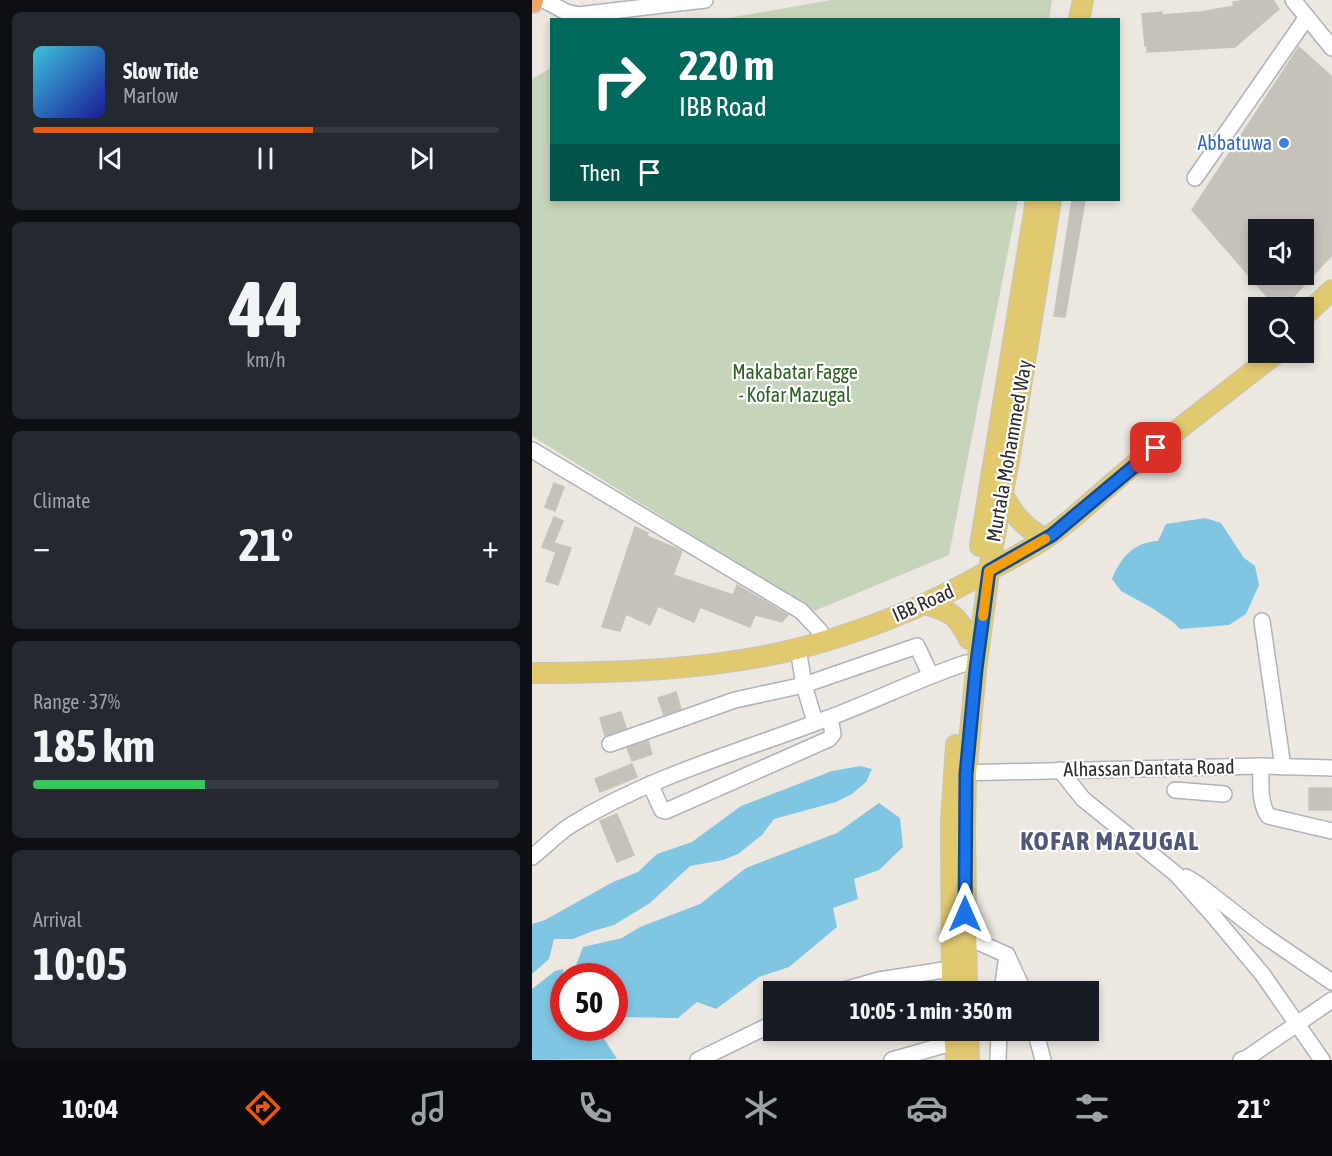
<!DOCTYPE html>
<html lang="en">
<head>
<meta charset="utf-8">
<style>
	:root { --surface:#171b24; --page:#242831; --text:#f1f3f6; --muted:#9ea1a6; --line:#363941; --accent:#ea580c }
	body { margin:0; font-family:"Asap Condensed",sans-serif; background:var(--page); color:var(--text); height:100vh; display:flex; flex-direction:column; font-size:22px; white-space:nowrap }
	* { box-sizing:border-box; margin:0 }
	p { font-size:20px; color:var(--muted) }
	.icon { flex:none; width:33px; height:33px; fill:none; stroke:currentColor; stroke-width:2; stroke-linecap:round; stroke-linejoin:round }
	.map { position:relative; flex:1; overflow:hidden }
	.panel { display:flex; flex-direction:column; gap:12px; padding:12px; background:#0d0f14; width:532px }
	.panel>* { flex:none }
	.banner { position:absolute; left:18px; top:18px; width:570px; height:183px; border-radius:0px; box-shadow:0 3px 9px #0003; background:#00695c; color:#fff; overflow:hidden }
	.tools { position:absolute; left:716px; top:219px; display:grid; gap:12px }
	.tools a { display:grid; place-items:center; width:66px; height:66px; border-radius:0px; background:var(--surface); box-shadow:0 3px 9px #0003; font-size:30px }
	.speed { position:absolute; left:18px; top:963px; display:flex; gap:12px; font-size:30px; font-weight:700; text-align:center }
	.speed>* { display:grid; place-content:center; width:78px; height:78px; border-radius:50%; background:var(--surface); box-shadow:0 3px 9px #0003; line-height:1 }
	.speed .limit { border:9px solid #d22; background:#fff; color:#111 }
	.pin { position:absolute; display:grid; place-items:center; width:51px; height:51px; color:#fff; margin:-26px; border-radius:12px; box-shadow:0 3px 9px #0006 }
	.me { position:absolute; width:66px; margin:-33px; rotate:0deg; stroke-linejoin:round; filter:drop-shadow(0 0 4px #0008) }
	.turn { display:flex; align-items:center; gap:21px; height:126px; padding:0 30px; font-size:27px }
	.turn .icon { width:78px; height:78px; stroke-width:2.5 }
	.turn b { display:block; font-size:42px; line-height:51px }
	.then { display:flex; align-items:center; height:57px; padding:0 30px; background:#0003; gap:12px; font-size:22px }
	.big { font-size:45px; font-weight:700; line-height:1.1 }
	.panel .tile { flex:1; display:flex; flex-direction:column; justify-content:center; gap:9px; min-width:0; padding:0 21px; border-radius:9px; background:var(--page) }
	.panel .dial { align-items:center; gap:0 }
	.dial b { font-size:78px; line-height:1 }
	.song { display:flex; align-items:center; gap:18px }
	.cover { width:72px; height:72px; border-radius:9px; background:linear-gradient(135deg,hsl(190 70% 55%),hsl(240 70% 35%)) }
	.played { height:6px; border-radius:3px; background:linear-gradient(90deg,var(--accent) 60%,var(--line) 60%) }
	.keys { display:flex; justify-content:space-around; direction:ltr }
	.heat { display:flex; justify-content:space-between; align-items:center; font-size:33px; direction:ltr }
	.charge { height:9px; border-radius:4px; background:linear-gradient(90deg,#34c759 37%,var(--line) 0) }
	.trip { position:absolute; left:231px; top:981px; width:336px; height:60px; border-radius:0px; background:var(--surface); box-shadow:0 3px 9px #0003; font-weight:700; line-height:60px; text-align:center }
	.dock { display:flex; height:96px; justify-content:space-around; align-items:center; background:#090b0e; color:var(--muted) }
	.dock .icon { width:42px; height:42px }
	.dock .active { color:var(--accent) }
	.dock b { font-size:27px; color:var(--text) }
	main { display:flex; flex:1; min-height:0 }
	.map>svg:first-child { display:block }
	.cemetery { fill:#c6d4b9 }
	.water { fill:#80c5e1 }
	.building { fill:#c5c1bb; stroke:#c7c3ba; stroke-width:1.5; fill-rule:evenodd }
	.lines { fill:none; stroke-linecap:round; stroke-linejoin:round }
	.minor-casing { stroke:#b0b2ba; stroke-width:18 }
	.major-casing { stroke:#c4c4c4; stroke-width:22 }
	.highway-casing { stroke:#c4c4c4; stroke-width:26 }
	.minor { stroke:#fff; stroke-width:15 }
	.major { stroke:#e1c970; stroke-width:20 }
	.highway { stroke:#eca66b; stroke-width:22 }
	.route-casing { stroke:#114b97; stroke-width:15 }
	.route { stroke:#1a73e8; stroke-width:10 }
	.slow { stroke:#f59e0b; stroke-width:10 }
	.shop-dot { fill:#3f7fe0; stroke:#fff; stroke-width:2 }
	.labels { text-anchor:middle; stroke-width:4.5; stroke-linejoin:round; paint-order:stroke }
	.shop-label { font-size:20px; fill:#366cbe; stroke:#fff; text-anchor:end }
	.park-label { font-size:20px; fill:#2f6124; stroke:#fff }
	.street-label { font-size:20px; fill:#2c2c2c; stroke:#fff }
	.district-label { font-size:26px; font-weight:bold; letter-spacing:1.5px; fill:#515778; stroke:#fff }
</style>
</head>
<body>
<main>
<section class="panel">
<div class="tile">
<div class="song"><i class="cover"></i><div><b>Slow Tide</b><p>Marlow</p></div></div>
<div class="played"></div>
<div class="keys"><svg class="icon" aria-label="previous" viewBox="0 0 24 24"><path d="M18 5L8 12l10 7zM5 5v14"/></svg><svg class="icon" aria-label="pause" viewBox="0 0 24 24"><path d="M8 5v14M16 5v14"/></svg><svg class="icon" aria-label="next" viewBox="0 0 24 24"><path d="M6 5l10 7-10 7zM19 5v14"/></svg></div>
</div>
<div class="tile dial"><b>44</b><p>km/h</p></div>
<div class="tile"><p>Climate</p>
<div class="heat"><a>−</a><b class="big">21°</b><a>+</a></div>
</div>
<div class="tile"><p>Range · 37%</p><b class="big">185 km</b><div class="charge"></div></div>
<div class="tile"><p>Arrival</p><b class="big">10:05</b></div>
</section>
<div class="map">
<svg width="800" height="1060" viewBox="0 0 800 1060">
	<rect width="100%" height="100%" fill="#ece7e0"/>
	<g class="cemetery">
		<polygon points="299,0 520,0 517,19 191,19"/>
		<polygon points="19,68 20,200 486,200 417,555 282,611 0,436 0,79"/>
	</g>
	<g class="water">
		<path d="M673 518 689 523 712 558 723 566 727 585 714 614 697 625 648 629 641 622 620 608 589 591 580 579C589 557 602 542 626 541L634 524Z"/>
		<polygon points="328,766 340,769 334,782 320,794 304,802 242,819 230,835 206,854 191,860 158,866 118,903 82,925 61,931 41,939 22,939 17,959 0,974 0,924 13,920 81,882 106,872 125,854 160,842 209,806 300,771"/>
		<polygon points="347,803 368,818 371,847 347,870 322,879 326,899 301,908 305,927 257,967 227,977 184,1009 165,1002 146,1018 83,1017 82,976 40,976 51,947 90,938 108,927 168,904 214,868 305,833"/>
		<polygon points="32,969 28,982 31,991 32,1028 65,1028 85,1059 0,1060 0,989 23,971"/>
	</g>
	<g class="building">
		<polygon points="715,0 741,0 747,9 703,47 615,52 615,45 613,46 610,14 630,12 630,15 669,12 702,6 701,2"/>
		<path d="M767 47 800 77V255L751 308H745L660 210ZM726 230H771V274H726Z"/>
		<polygon points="540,200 553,200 533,317 522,316"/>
		<polygon points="22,483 32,487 23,511 13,507"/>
		<polygon points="22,517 31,521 22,543 39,548 26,585 14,581 24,552 10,547"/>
		<polygon points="103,527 116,533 115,536 150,551 141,575 201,595 205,585 256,615 250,622 223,615 218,627 168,607 162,622 126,606 118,625 94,614 88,631 70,627"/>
		<polygon points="144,692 149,709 132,715 126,698"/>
		<polygon points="89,712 94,728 73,736 68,718"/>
		<polygon points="116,741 120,754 100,761 95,748"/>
		<polygon points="100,764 105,777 68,792 63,779"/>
		<rect x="777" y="788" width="23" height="22"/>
		<polygon points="85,814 102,855 85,862 68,821"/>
	</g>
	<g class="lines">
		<defs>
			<g id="minor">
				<polyline points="12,0 34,12 46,15 173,0"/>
				<polyline points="761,0 800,48"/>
				<polyline points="663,178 775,17"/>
				<polyline points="0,450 269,611 288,631"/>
				<polyline points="730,621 751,767"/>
				<polyline points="266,648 272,685 283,722"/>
				<polyline points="78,744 203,700 272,685 385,646 398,674"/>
				<path d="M729 766C729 782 727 802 736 816L800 831"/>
				<polyline points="528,770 551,799 644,874 679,913 731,975 790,1060"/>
				<polyline points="425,773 729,766 800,768"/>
				<polyline points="118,784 130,810 134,811 297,739 301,734 298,718"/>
				<polyline points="643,790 692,794"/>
				<path d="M0 857C13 847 25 834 39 825 120 775 211 751 299 717 345 700 388 678 434 663"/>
				<polyline points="654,877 667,885 730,934 800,982"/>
				<polyline points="433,936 475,955 492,992"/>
				<polyline points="305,992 347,980 418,969"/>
				<polyline points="470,992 475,955"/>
				<polyline points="503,1030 511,1060"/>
				<polyline points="166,1060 242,1023"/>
				<polyline points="360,1060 423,1042"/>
				<polyline points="466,1060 467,1030"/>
				<polyline points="709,1060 715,1058 800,1000"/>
			</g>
			<g id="major">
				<polyline points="547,20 551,0"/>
				<polyline points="771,317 800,290"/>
				<path d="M471 495C480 511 488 523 504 533"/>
				<polyline points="448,546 504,200"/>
				<path d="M393 604C421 613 423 613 437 639"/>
				<path d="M0 673C82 673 172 670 252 652 324 635 394 607 458 570 479 559 501 548 520 534 547 515 570 491 596 470 645 429 696 391 746 352"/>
				<polyline points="420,992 419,821 424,745"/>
				<polyline points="435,992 433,828 434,774 444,670 459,557 478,455 519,200"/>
				<polyline points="422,1030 424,1060"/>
				<polyline points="436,1030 437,1060"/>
			</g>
			<polyline id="highway" points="0,1 0,0"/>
		</defs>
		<use href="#minor" class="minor-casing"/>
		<use href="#major" class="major-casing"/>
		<use href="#highway" class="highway-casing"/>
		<use href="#minor" class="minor"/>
		<use href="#major" class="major"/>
		<use href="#highway" class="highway"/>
	</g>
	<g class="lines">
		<defs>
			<polyline id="route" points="433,914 434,774 444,669 457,571 520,535 624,448"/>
		</defs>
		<use href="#route" class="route-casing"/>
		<use href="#route" class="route"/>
		<polyline class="slow" points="451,616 457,571 513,539"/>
	</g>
	<circle class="shop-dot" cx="752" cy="143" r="6"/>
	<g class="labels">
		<g class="shop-label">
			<text x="740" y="150">Abbatuwa</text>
		</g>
		<g class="park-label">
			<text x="263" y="379">Makabatar Fagge<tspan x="263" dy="23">- Kofar Mazugal</tspan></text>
		</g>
		<g class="street-label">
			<text transform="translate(477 451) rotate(-80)" y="7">Murtala Mohammed Way</text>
			<text transform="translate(391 603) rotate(-24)" y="7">IBB Road</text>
			<text transform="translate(617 768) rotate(-1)" y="7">Alhassan Dantata Road</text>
		</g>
		<g class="district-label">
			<text x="578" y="850">KOFAR MAZUGAL</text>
		</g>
	</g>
</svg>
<div class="tools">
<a><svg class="icon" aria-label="sound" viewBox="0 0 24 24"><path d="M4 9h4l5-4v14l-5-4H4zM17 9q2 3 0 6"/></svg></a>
<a><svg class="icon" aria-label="search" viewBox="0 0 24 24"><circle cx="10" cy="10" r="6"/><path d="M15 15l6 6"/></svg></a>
</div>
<div class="speed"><div class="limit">50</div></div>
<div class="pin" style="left:624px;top:448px;background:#d93025"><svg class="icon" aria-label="arrive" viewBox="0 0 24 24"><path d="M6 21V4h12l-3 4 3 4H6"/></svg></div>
<svg class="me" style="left:433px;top:914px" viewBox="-20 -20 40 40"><path d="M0-17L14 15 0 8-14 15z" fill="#1a73e8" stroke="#fff" stroke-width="4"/></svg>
<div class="trip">10:05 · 1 min · 350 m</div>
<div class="banner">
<div class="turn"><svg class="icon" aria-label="right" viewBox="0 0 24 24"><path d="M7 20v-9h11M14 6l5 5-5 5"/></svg><div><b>220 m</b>IBB Road</div></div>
<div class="then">Then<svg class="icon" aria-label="arrive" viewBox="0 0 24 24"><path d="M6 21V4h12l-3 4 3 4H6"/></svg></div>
</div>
</div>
</main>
<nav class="dock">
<b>10:04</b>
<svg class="icon active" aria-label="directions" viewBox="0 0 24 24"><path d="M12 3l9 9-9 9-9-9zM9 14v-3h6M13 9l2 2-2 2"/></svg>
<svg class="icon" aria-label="music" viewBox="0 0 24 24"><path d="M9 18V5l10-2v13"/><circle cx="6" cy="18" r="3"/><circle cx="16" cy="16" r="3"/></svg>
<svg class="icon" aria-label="phone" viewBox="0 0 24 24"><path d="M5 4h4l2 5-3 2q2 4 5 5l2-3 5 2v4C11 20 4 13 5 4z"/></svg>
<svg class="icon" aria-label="climate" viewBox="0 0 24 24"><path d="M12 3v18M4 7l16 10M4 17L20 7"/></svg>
<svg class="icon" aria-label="car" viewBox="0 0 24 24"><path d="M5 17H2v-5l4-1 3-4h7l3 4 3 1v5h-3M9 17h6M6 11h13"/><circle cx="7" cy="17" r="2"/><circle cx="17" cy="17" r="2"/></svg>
<svg class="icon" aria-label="filters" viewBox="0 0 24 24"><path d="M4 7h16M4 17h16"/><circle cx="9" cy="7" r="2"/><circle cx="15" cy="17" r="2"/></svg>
<b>21°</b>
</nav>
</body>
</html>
